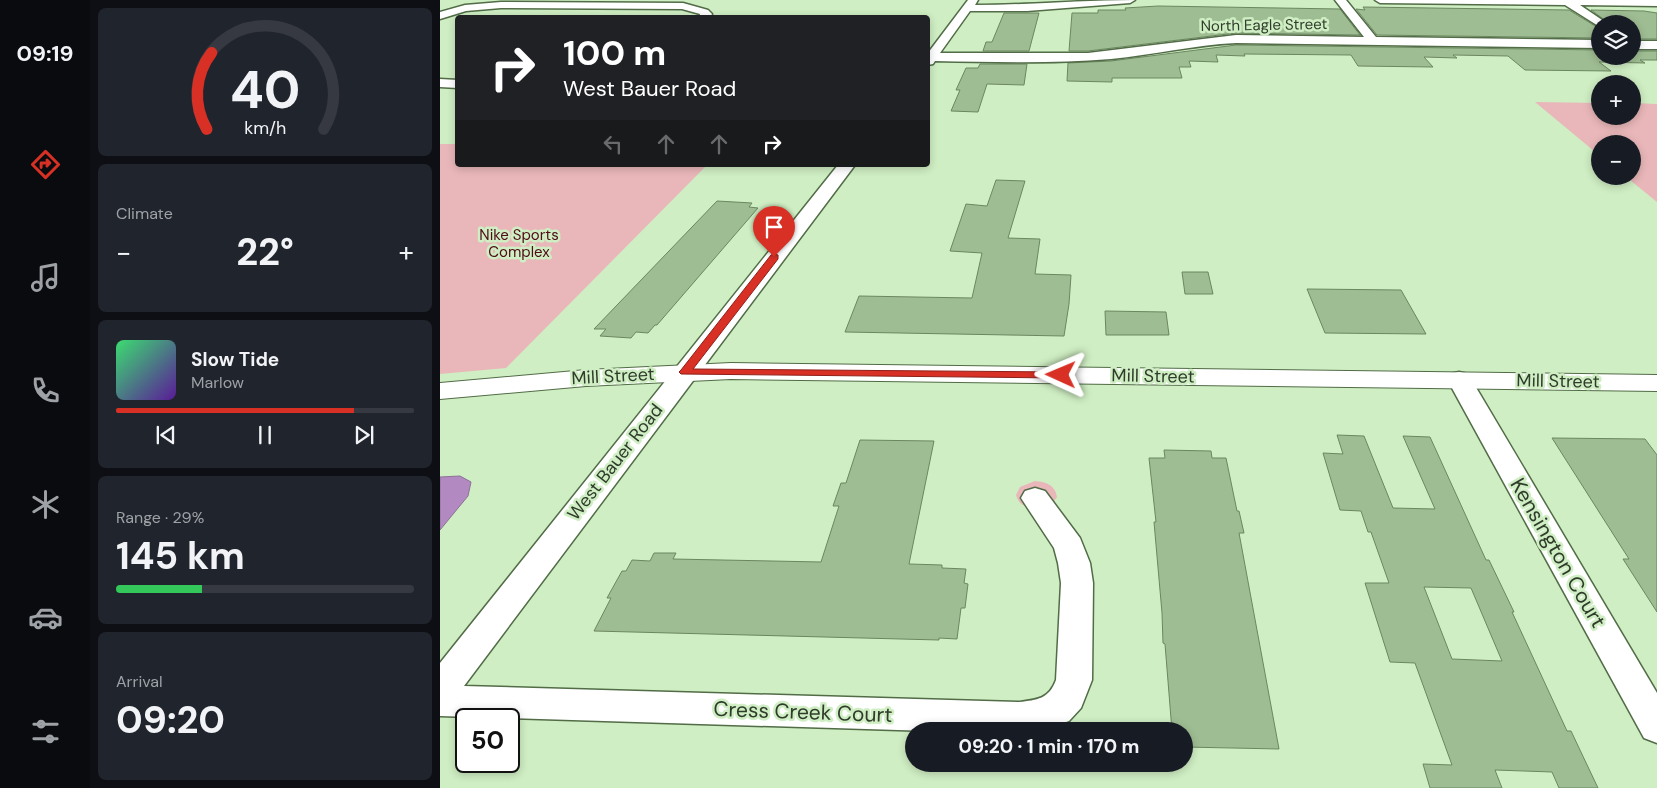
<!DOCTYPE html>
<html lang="en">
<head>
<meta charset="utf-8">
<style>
	:root { --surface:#171b24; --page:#20242c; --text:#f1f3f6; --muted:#9ea1a6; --line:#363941; --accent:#d93025 }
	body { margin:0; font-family:"DM Sans",sans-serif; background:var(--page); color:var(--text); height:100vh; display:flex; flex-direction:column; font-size:19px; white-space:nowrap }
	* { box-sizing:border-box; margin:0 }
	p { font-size:16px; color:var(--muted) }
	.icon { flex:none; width:28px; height:28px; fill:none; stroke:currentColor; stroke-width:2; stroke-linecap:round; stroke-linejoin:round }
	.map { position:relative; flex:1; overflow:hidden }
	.details { display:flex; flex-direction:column; gap:8px; padding:8px; background:#0d0f14; width:350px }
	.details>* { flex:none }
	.hud { position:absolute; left:15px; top:15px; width:475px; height:152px; border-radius:5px; box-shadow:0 2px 8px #0003; background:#202124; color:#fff; overflow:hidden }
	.tools { position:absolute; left:1151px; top:15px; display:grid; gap:10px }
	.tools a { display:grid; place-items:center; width:50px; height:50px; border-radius:50%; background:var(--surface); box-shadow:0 2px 8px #0003; font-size:25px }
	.speed { position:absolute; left:15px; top:708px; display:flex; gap:10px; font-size:25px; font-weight:700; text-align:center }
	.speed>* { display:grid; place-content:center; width:65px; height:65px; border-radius:50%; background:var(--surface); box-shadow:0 2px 8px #0003; line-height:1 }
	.speed .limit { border:2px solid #111; border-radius:8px; background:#fff; color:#111 }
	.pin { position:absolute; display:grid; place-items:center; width:42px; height:42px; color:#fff; margin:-51px -21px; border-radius:50% 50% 50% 0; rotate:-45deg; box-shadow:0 0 5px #0007 }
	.pin .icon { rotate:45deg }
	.me { position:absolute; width:55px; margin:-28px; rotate:271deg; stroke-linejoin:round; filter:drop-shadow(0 0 4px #0008) }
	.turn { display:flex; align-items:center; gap:18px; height:105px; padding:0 25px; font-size:22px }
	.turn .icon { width:65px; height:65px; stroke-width:2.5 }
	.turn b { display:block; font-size:35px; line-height:42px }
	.lanes { display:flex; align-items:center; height:48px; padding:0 25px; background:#0003; justify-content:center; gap:25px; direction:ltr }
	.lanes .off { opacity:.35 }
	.big { font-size:38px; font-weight:700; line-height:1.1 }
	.details .widget { flex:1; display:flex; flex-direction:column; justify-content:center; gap:8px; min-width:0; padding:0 18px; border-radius:8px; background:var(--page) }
	.details .dial { align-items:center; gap:0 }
	.dial svg { height:130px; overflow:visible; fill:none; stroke:var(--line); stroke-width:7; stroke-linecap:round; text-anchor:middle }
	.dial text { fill:var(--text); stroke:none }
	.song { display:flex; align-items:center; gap:15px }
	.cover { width:60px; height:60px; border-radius:8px; background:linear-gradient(135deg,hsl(140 70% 55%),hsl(270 70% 35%)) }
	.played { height:5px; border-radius:2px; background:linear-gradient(90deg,var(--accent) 80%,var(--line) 80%) }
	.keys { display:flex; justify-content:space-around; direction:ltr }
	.heat { display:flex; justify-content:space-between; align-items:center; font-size:28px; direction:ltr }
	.charge { height:8px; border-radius:4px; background:linear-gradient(90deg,#34c759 29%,var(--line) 0) }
	.trip { position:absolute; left:465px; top:722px; width:288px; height:50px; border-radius:25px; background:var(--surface); box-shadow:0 2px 8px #0003; font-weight:700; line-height:50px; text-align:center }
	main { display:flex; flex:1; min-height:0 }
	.dock { display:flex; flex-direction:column; width:90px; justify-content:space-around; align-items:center; background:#090b0e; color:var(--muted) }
	.dock .icon { width:35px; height:35px }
	.dock .selected { color:var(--accent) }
	.dock b { font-size:22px; color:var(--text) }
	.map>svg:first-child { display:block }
	.green { fill:#e9b7b9 }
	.water { fill:#b389c2; stroke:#8c7295 }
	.building { fill:#9fbd93; stroke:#6b8760; fill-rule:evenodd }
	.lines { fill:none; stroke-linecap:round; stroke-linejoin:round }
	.minor-casing { stroke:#516c46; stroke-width:3 }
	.secondary-casing { stroke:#516c46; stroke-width:2 }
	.minor { fill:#fff; fill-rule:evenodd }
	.secondary { fill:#fff; fill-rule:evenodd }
	.route { fill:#d93025; stroke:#8d1f18 }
	.labels { text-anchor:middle; stroke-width:5; stroke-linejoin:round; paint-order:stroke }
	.far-street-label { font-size:15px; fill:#303c2b; stroke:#cfeec3 }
	.far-park-label { font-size:15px; fill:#500b17; stroke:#cfeec3 }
	.street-label { font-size:18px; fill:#303c2b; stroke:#cfeec3 }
	.near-street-label { font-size:21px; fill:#303c2b; stroke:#cfeec3 }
</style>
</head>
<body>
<main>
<nav class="dock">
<b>09:19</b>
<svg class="icon selected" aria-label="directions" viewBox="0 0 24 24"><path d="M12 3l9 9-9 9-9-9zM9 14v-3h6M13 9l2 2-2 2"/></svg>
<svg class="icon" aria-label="music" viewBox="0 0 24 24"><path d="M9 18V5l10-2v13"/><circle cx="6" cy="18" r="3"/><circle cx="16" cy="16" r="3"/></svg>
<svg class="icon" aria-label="phone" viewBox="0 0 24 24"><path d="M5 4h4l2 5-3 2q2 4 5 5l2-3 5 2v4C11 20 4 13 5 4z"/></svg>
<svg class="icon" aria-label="climate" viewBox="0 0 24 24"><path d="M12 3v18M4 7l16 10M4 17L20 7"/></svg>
<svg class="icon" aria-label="car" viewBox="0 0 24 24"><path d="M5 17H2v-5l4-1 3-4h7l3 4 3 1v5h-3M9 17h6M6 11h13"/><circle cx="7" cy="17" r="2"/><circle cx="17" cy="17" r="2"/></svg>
<svg class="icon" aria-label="filters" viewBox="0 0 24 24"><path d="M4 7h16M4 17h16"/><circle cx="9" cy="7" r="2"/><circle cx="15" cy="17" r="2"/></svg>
</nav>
<section class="details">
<div class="widget dial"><svg viewBox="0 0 100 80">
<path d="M14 69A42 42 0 1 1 86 69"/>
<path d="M14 69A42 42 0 0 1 17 22" stroke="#d93025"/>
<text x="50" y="56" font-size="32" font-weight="700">40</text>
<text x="50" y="72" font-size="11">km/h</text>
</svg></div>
<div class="widget"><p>Climate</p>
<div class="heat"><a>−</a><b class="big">22°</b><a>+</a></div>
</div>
<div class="widget">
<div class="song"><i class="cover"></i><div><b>Slow Tide</b><p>Marlow</p></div></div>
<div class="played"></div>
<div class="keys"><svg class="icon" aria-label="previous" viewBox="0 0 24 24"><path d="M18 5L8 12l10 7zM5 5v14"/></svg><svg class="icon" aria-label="pause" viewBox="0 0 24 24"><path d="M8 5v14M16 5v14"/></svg><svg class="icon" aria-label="next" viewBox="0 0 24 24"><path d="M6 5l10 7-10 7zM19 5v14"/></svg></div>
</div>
<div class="widget"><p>Range · 29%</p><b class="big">145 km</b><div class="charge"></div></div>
<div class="widget"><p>Arrival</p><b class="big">09:20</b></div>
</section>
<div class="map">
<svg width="1217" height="788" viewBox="0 0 1217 788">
	<rect width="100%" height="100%" fill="#cfeec3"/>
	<g class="green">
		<polygon points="1095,102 1160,103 1160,116 1192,116 1193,103 1217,104 1217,202 1185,176 1192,176 1192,144 1160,144 1160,156"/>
		<polygon points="0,144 17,144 18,165 267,165 66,368 0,374"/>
		<path d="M595 481C605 482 615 484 617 497L612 504C598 506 581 513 576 495L580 487Z"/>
	</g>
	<polygon class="water" points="20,476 31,482 28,496 0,530 0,477"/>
	<g class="building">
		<polygon points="718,6 900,9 920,35 796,33 648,51 629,51 632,13 658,13 658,10 686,10 685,8"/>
		<polygon points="923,7 1129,10 1160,29 1160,38 937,35 916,9 925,10"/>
		<polygon points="1151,10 1204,11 1217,13 1217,39 1192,39 1192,24 1170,24"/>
		<polygon points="564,13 599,13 589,51 543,51 546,42 552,42"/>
		<polygon points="796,45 1160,50 1160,56 1192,56 1192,51 1217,51 1217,60 1200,60 1205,63 1159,62 1171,71 1085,70 1068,56 1013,55 1017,58 984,57 993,67 918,66 911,55 804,54 805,56 776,55 778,62 749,61 751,67 739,67 742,78 672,78 672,82 627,81 628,63 671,61"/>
		<polygon points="540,64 587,64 584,85 547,84 538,112 511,111 520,90 516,90 526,68 538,68"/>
		<polygon points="556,180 585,181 568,238 600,239 595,274 631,275 629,304 624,336 405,332 419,296 532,298 542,253 510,251 526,204 547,206"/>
		<polygon points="277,201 312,203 309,207 318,208 217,325 215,325 208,333 196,332 191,338 160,336 166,329 154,329"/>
		<polygon points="742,272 768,272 773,294 745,294"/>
		<polygon points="867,289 961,290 986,334 885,333"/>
		<polygon points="665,311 726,312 729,335 666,335"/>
		<path d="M897 435 924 436 953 508 995 509 963 436 990 437 1046 560H1049L1074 612H1072L1127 731H1131L1158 788H1119L1112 772 1055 770 1062 788H990L983 764 1012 765 975 663 950 662 925 583H949L931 532H928L921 511 900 510 883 453 903 454ZM984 587 1031 588 1062 661 1012 659Z"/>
		<polygon points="1112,438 1205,439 1217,455 1217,612 1183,559 1189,559"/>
		<polygon points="420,440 494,441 469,564 502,565 502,568 526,569 524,583 528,584 525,608 521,608 517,639 499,638 499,640 154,631 171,598 167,598 182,571 186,571 192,560 210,561 214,553 236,553 233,559 381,562 399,506 393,506 401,483 406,483"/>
		<polygon points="724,450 771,451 772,458 786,458 797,511 799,511 804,533 799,533 802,549 839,749 744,747 744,731 732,731 725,644 723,643 722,613 714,522 716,522 709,458 725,458"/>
	</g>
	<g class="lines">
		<defs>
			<g id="minor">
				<path d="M528 0H538L535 5C589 5 642 0 695 0L690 3 587 11H530L500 53H648L796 35 924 37 895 0H906L936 37 1160 40V48L796 43C754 45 713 55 671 59 612 64 553 62 495 61L493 64 488 65V53Z"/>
				<polygon points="935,0 1217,0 1217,6 1140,5 1168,24 1160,24 1160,27 1125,5 940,3"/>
				<polygon points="61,2 243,3 268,10 272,14 270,18 259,18 260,14 242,9 61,8 26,11 0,19 0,12 25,5"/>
				<rect x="1192" y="41" width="25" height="8"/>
				<polygon points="0,79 18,80 18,88 0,87"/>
				<path d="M398 165H415L24 686 579 702C597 700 609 699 616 680L621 583 618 563 614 548 581 498 585 491 595 488 605 491 640 538 650 563 653 583 652 680 641 708 629 721 600 731H490L0 716V663Z"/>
				<polygon points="1019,372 1028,374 1031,379 1217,693 1217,743 1204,738 1007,379 1010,374"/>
			</g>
			<polygon id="secondary" points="291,363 1217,375 1217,391 291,379 146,386 0,399 0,383 146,370"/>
		</defs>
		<use href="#minor" class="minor-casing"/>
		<use href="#secondary" class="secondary-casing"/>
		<use href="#minor" class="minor"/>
		<use href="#secondary" class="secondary"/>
	</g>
	<polygon class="route" points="334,254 338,255 338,259 253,369 621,372 626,375 621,378 241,374 239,372 241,370 331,255"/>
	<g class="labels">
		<g class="far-street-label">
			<text transform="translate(824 25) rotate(-1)" y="5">North Eagle Street</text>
		</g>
		<g class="far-park-label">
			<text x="79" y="240">Nike Sports<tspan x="79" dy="17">Complex</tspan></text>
		</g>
		<g class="street-label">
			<text transform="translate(173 376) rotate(-3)" y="6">Mill Street</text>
			<text transform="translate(713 376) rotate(1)" y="6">Mill Street</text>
			<text transform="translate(1118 381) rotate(1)" y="6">Mill Street</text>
			<text transform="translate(175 462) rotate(-52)" y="6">West Bauer Road</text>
		</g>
		<g class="near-street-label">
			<text transform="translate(1118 553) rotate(60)" y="7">Kensington Court</text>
			<text transform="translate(363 712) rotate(2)" y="7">Cress Creek Court</text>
		</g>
	</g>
</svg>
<div class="tools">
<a><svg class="icon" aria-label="layers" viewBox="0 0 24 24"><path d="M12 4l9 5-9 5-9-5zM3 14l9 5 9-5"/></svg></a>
<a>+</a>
<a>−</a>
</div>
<div class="speed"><div class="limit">50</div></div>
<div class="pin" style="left:334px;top:257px;background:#d93025"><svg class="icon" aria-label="arrive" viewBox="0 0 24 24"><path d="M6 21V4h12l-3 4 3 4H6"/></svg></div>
<svg class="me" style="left:621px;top:375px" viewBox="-20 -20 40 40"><path d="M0-17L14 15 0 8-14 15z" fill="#d93025" stroke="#fff" stroke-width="4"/></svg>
<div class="trip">09:20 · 1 min · 170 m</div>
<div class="hud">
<div class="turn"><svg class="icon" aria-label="right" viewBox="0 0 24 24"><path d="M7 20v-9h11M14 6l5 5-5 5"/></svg><div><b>100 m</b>West Bauer Road</div></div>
<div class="lanes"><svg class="icon off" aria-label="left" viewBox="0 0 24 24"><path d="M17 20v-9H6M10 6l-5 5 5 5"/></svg><svg class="icon off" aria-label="ahead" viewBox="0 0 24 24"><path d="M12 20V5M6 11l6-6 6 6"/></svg><svg class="icon off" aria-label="ahead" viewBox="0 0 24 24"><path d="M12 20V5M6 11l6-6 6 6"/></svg><svg class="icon" aria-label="right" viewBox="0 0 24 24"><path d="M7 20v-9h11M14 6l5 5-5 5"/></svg></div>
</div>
</div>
</main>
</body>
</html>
